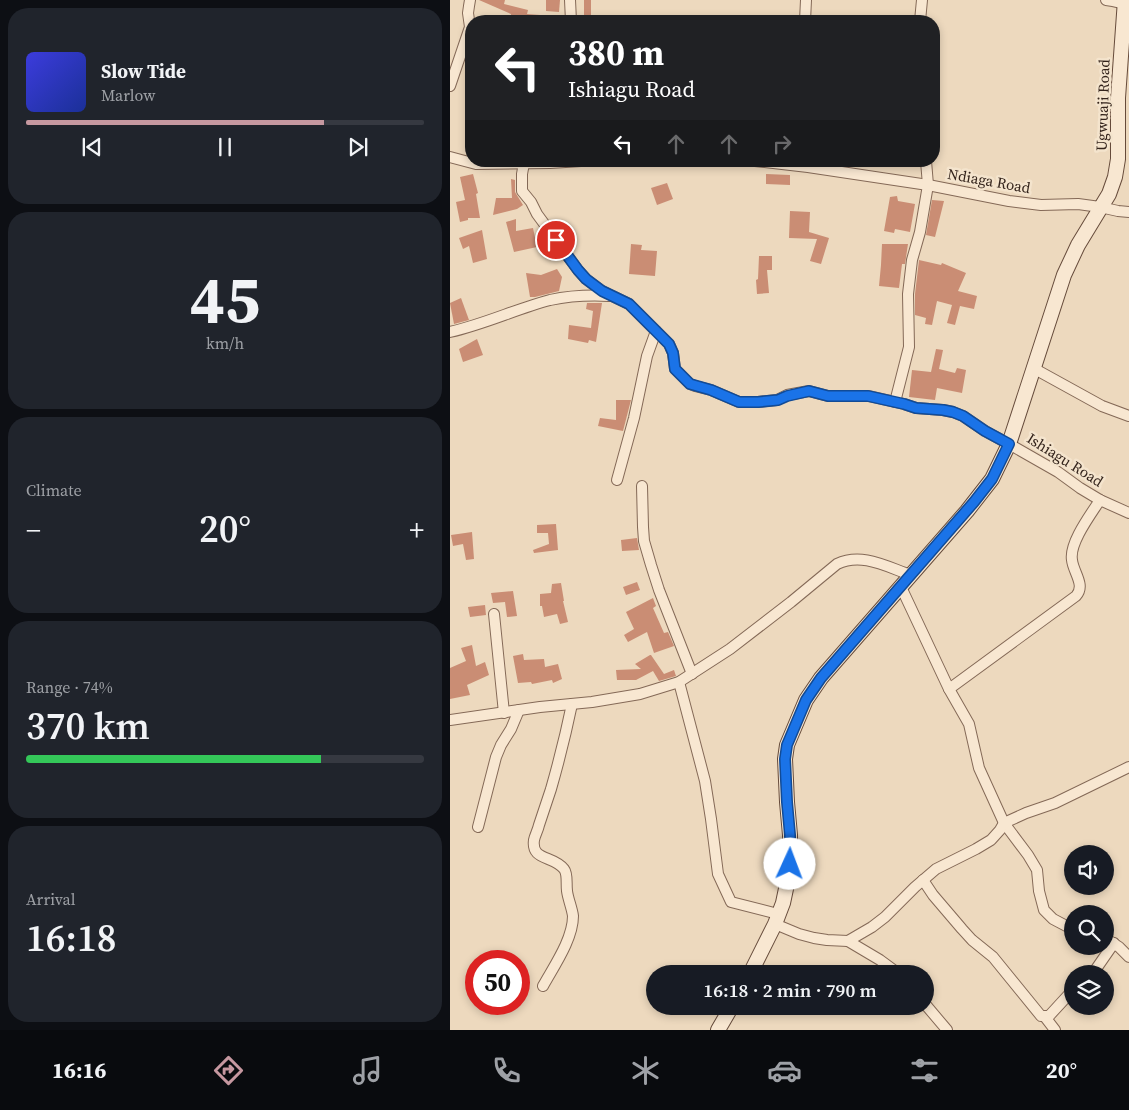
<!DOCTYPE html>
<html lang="en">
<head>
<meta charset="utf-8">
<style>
	:root { --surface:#171b24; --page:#20242c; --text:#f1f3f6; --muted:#9ea1a6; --line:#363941; --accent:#c698a0 }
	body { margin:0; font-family:"Source Serif 4",serif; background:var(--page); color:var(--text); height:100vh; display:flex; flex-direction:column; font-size:19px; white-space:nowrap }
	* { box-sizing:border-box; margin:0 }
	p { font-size:16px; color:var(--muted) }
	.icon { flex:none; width:28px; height:28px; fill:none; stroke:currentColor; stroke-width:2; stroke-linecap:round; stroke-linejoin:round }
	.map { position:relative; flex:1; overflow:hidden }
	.drawer { display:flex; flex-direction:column; gap:8px; padding:8px; background:#0d0f14; width:450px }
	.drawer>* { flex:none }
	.banner { position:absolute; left:15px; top:15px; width:475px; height:152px; border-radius:20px; box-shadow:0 2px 8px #0003; background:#202124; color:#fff; overflow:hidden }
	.tools { position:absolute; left:614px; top:845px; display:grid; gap:10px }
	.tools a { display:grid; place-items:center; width:50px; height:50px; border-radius:50%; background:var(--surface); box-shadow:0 2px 8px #0003; font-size:25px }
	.speed { position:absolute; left:15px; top:950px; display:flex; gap:10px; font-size:25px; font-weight:700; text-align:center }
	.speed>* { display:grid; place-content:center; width:65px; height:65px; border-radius:50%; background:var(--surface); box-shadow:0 2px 8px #0003; line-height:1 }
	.speed .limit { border:8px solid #d22; background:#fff; color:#111 }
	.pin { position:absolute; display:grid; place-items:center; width:42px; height:42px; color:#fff; margin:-21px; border:2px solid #fff; border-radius:50%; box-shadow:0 1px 5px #0007 }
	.me { position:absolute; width:55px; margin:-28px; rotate:2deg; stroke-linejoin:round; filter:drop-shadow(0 0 4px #0008) }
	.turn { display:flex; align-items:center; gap:18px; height:105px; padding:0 20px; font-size:22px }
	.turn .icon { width:65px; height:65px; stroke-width:2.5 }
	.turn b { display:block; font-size:35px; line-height:42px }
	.lanes { display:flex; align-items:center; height:48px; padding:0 20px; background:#0003; justify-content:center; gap:25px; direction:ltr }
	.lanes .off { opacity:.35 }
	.big { font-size:38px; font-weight:600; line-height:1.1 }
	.drawer .card { flex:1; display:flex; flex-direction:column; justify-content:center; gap:8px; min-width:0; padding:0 18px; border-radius:20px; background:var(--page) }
	.drawer .dial { align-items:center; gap:0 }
	.dial b { font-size:65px; line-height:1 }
	.song { display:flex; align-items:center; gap:15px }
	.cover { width:60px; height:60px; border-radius:8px; background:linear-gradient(135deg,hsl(240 70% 55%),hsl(230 70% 35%)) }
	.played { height:5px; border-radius:2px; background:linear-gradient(90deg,var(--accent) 75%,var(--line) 75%) }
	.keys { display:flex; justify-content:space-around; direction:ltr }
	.heat { display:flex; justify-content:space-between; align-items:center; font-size:28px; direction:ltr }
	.charge { height:8px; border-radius:4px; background:linear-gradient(90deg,#34c759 74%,var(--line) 0) }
	.trip { position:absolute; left:196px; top:965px; width:288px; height:50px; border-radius:25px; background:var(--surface); box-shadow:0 2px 8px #0003; font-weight:600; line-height:50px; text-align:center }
	.tab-bar { display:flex; height:80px; justify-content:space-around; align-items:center; background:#090b0e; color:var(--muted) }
	.tab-bar .icon { width:35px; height:35px }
	.tab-bar .selected { color:var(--accent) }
	.tab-bar b { font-size:22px; color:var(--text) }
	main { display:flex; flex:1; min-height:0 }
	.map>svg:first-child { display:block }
	.building { fill:#ca8d74 }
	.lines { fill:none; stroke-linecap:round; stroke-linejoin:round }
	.minor-casing { stroke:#846957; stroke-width:12 }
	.secondary-casing { stroke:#664b3b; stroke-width:16 }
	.minor { stroke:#f8e7d1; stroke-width:10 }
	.secondary { stroke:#f8e7d1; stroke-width:14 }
	.route-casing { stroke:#114b97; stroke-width:12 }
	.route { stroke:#1a73e8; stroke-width:9 }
	.labels { text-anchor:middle; stroke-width:5; stroke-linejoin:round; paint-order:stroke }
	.street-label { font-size:15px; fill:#34241c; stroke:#f4e4cd }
</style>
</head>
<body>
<main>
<section class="drawer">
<div class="card">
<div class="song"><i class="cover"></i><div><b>Slow Tide</b><p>Marlow</p></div></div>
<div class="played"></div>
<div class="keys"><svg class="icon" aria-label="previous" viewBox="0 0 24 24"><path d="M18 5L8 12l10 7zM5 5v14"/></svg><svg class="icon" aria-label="pause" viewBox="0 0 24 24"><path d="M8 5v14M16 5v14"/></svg><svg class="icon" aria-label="next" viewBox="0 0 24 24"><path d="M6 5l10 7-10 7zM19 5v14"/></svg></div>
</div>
<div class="card dial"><b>45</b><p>km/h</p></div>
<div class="card"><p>Climate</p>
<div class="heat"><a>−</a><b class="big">20°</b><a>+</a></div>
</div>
<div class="card"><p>Range · 74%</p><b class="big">370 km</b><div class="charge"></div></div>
<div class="card"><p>Arrival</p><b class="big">16:18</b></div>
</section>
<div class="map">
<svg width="679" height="1030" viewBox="0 0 679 1030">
	<rect width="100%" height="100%" fill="#edd9be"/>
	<g class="building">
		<polygon points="29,0 55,0 54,4 78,10 77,14 103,16 103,21 69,21 60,19 61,14"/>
		<polygon points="96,0 110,0 109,12 96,11"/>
		<rect x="134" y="0" width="7" height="15"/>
		<polygon points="23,174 28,193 26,194 30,218 18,218 18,220 10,222 6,202 15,200 10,177"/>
		<polygon points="316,174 340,175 340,185 316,184"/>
		<polygon points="61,179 65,180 65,192 73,205 67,209 43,215 46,198 62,198"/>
		<polygon points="217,183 223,199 207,205 201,188"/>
		<polygon points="447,196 448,201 465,204 460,232 445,229 444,233 434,231 440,197"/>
		<polygon points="482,200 494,201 485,237 476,235"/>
		<polygon points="340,211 360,212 359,232 379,238 371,264 360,261 367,239 339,238"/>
		<polygon points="66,219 66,231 83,228 87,247 64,252 56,222"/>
		<polygon points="32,230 37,259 23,263 19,246 13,249 9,238"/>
		<polygon points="181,244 192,245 191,250 207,251 205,276 179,274"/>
		<polygon points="432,244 458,244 455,264 452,264 449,288 429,286 431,265"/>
		<polygon points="309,256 322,256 322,270 317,270 319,293 307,294 306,280 308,279"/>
		<polygon points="469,260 491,265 492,263 516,273 508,291 527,296 524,309 510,306 505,325 497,323 502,305 487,301 482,325 475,324 476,318 465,315 465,294"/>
		<polygon points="107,269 112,277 109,291 85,297 80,297 76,273 91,275"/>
		<polygon points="11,298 19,320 4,324 0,303"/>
		<polygon points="137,303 152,303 146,342 139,340 138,343 118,339 119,325 141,328 143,311 136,309"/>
		<polygon points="27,339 33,355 13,362 9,349"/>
		<polygon points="486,349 493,350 489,369 505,373 507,368 516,370 512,393 487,388 485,400 459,397 462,370 481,372"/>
		<polygon points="166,400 181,400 173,431 148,426 150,418 166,420"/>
		<polygon points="106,524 108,550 84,553 83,550 99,544 98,533 87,533 87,525"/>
		<polygon points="22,532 24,559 16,560 13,544 3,546 1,535"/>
		<polygon points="187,538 189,550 172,551 171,540"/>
		<polygon points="187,582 190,590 176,595 173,587"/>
		<polygon points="111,583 114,601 113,601 118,622 110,624 107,614 94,617 92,606 90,606 90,594 101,593 102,584"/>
		<polygon points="63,591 67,616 57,617 55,602 43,603 41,593"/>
		<polygon points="203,598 206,606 203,608 214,633 218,632 224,646 204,653 197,632 178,642 174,635 184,629 176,612"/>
		<polygon points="35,605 36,615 20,617 18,607"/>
		<polygon points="22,645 26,666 35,662 39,675 17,685 20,695 0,699 0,668 16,661 11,648"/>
		<polygon points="73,654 74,660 94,659 95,667 108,664 112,679 103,683 102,680 82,684 81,682 68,683 63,656"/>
		<polygon points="200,655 201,655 214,674 224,670 226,676 209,681 203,671 186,680 167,680 166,670 191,669 185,664"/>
	</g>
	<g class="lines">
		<defs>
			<g id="minor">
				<polyline points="120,0 121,21"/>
				<path d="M656 0C665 1 672 2 678 7"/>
				<polyline points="355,21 356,0"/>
				<polyline points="470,21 472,0"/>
				<polyline points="0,86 20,27 18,13 19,6 20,0"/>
				<polyline points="0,157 26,164 100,163 131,161"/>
				<polyline points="305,161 358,167 478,185 559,201 591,205 628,204 650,207 668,211 679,212"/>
				<polyline points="74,163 72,174 72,191 81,202 87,214 128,270 136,279 152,291 179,304 219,344 223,353 225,369 240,384 245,386 261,390 289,402 308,402 327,400 337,395 359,391 378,396 419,396 454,404 466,408 493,410 503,412 513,416 535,431 559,444 608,472 630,488 650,500 679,513"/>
				<path d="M0 332C35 324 66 309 100 300 119 296 140 295 159 296"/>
				<polyline points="583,368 652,406 679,416"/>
				<polyline points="445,402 459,347 458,294 462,260 470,232 478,185 476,161"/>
				<polyline points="167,480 184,418 197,356 206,331"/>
				<polyline points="192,486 193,527 194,541 201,565 209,590 242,674"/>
				<polyline points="451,587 499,689 519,724 529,768 554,823 578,855 587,870 589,891 594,910 603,919 622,929"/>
				<polyline points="44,614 54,713"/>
				<polyline points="229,682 255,781 261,819 268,874 281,902 328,914"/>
				<path d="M499 689 626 596C636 585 623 572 622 560 619 543 641 514 650 500"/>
				<path d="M0 720 90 707 142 702 190 694 229 682 280 649 341 602 387 564C412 552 437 567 461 575"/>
				<polyline points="28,827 46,757 51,745 61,729 69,710"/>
				<polyline points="473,880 483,895 512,929 522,940 543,957 591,1016 599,1016 622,991"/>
				<polyline points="325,924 349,934 364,938 377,940 398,941 422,927 435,917 465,887 486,869 526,849 541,840 550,830 554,823 576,813 605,803 679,767"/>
				<polyline points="655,938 669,947 679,957"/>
				<polyline points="398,941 430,960 449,974"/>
				<polyline points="641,974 646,969 664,943"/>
				<path d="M93 986C104 966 123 939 123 916 122 908 118 899 117 891 116 883 118 874 114 869 103 855 81 861 84 840 85 835 88 830 89 825 93 813 97 801 101 789 109 761 116 733 122 704"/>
				<polyline points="475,1004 497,1030"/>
				<polyline points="595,1017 605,1030"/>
			</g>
			<g id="secondary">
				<polyline points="300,974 325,924 333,903 337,884 340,864 340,835 337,802 335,759 337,745 356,700 371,678 517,511 542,479 559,444 614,275 628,245 659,194 665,177 668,159 668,98 675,0"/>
				<polyline points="268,1030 282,1006"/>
			</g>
		</defs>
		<use href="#minor" class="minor-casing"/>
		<use href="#secondary" class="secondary-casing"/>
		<use href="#minor" class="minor"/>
		<use href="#secondary" class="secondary"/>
	</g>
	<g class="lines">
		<defs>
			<polyline id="route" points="106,240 128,270 136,279 152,291 179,304 219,344 223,353 225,369 240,384 261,390 289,402 308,402 328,400 337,396 359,391 378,396 418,396 454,404 466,408 493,410 503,412 513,416 535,431 559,444 542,479 524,502 371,678 356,700 337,745 335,759 337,802 340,835 340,864"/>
		</defs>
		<use href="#route" class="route-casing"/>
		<use href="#route" class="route"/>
	</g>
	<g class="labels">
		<g class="street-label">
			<text transform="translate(653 105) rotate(-88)" y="5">Ugwuaji Road</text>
			<text transform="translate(539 181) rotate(10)" y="5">Ndiaga Road</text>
			<text transform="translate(615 460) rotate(32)" y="5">Ishiagu Road</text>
		</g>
	</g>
</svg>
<div class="tools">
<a><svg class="icon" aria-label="sound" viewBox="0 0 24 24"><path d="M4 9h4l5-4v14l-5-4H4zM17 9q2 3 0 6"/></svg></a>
<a><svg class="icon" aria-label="search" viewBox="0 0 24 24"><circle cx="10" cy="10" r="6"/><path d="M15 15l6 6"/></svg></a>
<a><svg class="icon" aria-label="layers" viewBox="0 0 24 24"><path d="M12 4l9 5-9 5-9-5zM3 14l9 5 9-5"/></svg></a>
</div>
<div class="speed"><div class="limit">50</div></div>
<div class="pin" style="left:106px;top:240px;background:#d93025"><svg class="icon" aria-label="arrive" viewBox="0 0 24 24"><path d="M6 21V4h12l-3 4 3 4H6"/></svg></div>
<svg class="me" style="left:340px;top:864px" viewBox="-20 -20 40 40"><circle r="19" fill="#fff"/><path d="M0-13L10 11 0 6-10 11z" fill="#1a73e8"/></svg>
<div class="trip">16:18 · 2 min · 790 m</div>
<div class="banner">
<div class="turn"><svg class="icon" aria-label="left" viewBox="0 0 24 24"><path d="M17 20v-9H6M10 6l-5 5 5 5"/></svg><div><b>380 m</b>Ishiagu Road</div></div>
<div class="lanes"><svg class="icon" aria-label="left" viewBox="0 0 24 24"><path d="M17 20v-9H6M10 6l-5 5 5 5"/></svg><svg class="icon off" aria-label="ahead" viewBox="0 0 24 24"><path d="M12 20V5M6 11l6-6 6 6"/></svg><svg class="icon off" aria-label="ahead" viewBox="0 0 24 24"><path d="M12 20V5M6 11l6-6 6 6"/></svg><svg class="icon off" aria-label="right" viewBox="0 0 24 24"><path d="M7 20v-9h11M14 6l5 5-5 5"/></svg></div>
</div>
</div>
</main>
<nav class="tab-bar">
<b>16:16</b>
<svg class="icon selected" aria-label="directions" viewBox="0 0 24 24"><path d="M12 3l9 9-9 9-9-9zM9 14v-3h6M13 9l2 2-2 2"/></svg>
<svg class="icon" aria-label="music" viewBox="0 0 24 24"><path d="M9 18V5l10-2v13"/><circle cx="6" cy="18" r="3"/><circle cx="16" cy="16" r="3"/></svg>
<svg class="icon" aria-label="phone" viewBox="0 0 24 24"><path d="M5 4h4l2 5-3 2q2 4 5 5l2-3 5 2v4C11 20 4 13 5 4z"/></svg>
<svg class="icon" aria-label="climate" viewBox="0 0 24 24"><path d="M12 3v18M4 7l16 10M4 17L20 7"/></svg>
<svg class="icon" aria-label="car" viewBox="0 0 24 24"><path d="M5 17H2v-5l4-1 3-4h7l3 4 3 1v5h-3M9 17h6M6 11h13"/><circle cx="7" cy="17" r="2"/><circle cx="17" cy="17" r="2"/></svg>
<svg class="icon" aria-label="filters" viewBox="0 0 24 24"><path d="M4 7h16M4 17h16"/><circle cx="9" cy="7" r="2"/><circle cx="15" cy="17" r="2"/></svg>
<b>20°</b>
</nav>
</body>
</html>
